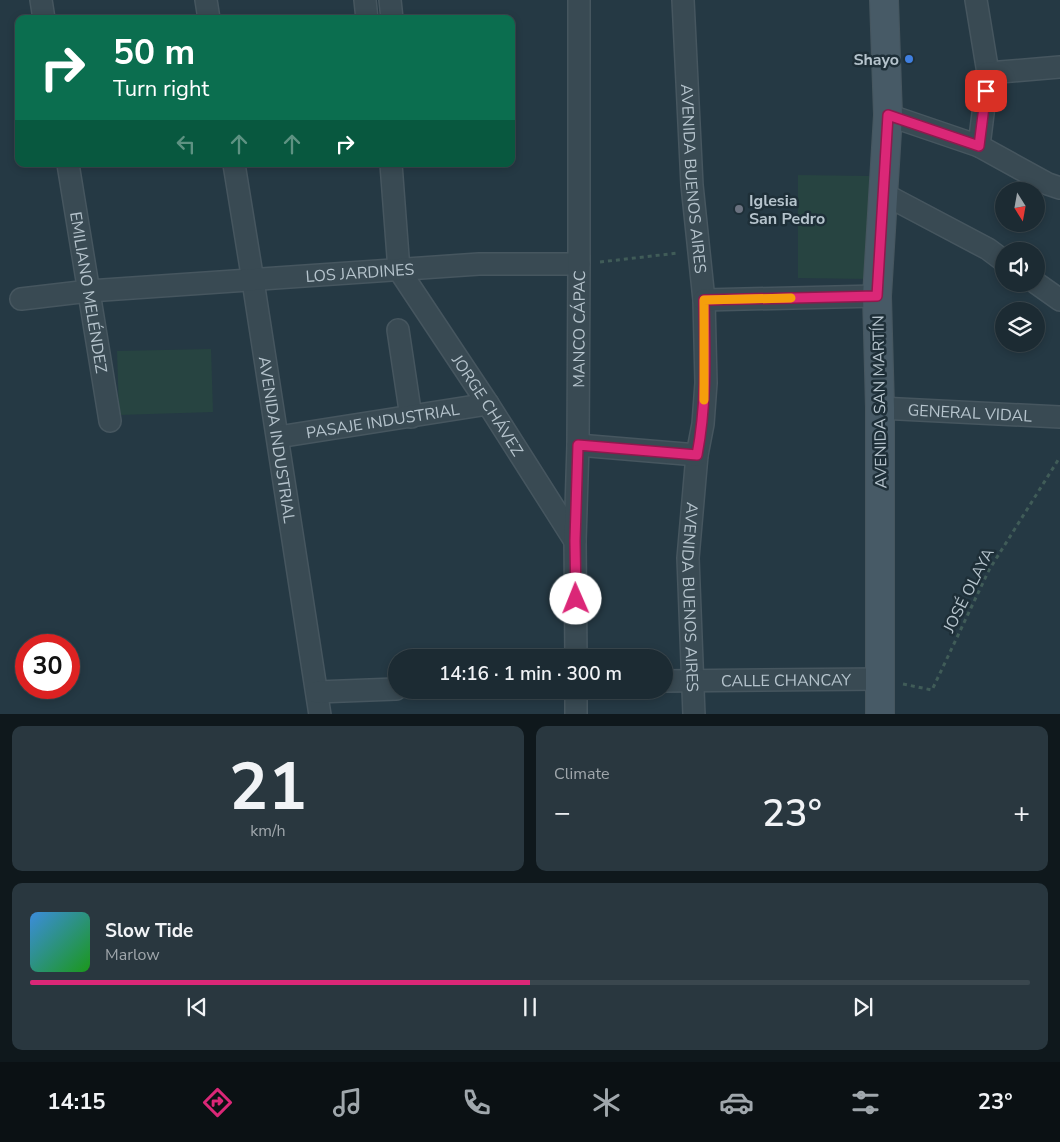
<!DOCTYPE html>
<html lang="en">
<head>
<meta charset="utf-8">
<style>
	:root { --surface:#1c2b33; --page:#29373f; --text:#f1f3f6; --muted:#a0a7ac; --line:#3a474e; --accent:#db2777 }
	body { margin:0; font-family:"Nunito Sans",sans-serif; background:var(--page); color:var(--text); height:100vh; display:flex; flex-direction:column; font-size:19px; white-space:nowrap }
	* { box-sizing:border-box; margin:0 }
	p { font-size:16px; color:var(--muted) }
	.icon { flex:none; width:28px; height:28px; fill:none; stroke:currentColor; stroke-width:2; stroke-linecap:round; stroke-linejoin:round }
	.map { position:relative; height:714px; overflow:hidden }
	.side { display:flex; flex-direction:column; gap:12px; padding:12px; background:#0f181c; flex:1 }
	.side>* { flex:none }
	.guide { position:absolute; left:15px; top:15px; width:500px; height:152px; border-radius:10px; box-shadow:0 2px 8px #0003,0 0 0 1px var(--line); background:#0b6e4f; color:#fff; overflow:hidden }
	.needle { width:32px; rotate:169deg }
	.buttons { position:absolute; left:995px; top:182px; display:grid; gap:10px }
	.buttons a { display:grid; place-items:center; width:50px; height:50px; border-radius:50%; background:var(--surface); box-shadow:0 2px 8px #0003,0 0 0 1px var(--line); font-size:25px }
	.speed { position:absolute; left:15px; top:634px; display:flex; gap:10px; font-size:25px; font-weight:700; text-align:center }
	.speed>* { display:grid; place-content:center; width:65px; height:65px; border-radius:50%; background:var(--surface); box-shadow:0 2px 8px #0003,0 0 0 1px var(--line); line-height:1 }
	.speed .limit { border:8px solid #d22; background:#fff; color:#111 }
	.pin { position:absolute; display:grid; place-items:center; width:42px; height:42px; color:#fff; margin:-21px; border-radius:10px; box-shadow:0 2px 8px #0006 }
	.me { position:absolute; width:55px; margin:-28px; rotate:359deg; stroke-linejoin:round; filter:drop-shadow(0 0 4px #0008) }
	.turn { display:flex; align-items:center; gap:18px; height:105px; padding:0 15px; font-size:22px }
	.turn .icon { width:65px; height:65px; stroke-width:2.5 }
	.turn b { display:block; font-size:35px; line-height:42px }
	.lanes { display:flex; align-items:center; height:48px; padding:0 15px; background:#0003; justify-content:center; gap:25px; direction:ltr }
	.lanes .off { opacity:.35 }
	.big { font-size:38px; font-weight:600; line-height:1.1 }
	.side .tile { flex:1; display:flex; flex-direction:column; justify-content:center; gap:8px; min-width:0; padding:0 18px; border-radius:10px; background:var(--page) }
	.side .dial { align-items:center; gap:0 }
	.dial b { font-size:65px; line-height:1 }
	.song { display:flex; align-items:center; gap:15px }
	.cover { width:60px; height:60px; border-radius:8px; background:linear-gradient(135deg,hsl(210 70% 55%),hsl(120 70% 35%)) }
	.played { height:5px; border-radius:2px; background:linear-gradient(90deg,var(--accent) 50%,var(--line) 50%) }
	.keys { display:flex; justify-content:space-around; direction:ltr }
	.heat { display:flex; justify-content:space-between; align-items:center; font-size:28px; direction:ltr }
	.side .tiles { flex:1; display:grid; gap:12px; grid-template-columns:1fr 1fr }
	.tile:last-child { grid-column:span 2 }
	.trip { position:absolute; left:388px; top:649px; width:285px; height:50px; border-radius:25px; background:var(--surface); box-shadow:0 2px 8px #0003,0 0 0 1px var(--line); font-weight:600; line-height:50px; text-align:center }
	.dock { display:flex; height:80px; justify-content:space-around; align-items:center; background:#0b1114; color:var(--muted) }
	.dock .icon { width:35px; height:35px }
	.dock .selected { color:var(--accent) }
	.dock b { font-size:22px; color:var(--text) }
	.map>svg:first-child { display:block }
	.green { fill:#274441 }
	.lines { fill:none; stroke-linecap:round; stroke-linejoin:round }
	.street-casing { stroke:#46565f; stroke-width:24 }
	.secondary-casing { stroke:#46565f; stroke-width:30 }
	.path { stroke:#405c58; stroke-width:3; stroke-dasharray:4 4; stroke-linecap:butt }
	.street { stroke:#394a53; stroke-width:21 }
	.secondary { stroke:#475a66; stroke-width:28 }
	.route-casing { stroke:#8e194d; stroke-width:12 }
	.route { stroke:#db2777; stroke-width:9 }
	.slow { stroke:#f59e0b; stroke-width:9 }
	.shop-dot { fill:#3f7fe0; stroke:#1e2f38; stroke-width:2 }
	.worship-dot { fill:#6b7280; stroke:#1e2f38; stroke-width:2 }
	.labels { text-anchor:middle; stroke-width:5; stroke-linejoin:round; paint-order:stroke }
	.poi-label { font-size:16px; font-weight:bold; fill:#b6c4cd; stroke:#1e2f38; text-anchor:end }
	.street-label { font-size:16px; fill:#b6c4cd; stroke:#1e2f38 }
</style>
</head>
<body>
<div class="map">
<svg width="1060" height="715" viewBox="0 0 1060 715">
	<rect width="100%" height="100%" fill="#253944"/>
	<g class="green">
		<polygon points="798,175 869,176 868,279 798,278"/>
		<polygon points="211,349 213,412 119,415 117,351"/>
	</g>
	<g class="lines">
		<defs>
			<g id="street">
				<polyline points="41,0 44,19"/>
				<polyline points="206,0 209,19"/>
				<polyline points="365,0 367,19"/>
				<polyline points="390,0 392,19"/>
				<path id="s1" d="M683 0 692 185 704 300 706 383 703 424 697 455 688 558 694 715"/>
				<polyline points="976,0 988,73 979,146"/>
				<polyline points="988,73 1060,67"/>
				<polyline points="888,115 979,146 1048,184 1060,188"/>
				<path id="s2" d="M68 164 110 421"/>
				<path id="s3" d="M234 164 253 281 320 715"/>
				<path id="s4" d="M391 164 399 270 488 404 575 541"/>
				<polyline points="884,194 988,249 1004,261"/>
				<polyline points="1036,283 1060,300"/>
				<path id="s5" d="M21 299 89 291 479 264H579"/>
				<polyline points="704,300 877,296"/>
				<polyline points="398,330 411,417"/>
				<path id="s6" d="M880 408 1060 417"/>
				<path id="s7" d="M278 437 488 404"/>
				<polyline points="578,445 697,455"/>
				<path id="s8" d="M576 658 575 541 578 445 579 264V0"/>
				<path id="s9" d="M664 681 879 679"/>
				<polyline points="576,690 576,715"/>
				<polyline points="317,692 396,689"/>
			</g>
			<polyline id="secondary" points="880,715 880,408 877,296 888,115 884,0"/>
		</defs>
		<use href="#street" class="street-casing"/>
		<use href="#secondary" class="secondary-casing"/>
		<g class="path">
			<polyline points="600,262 678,253"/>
			<polyline points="903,684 932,690 989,570 1060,457"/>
		</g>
		<use href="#street" class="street"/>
		<use href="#secondary" class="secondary"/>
	</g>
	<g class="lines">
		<defs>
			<path id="route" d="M576 599 575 541 578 445 697 455C707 403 705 352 704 300L877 296 888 115 979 146 986 91"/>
		</defs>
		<use href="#route" class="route-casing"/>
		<use href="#route" class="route"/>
		<polyline class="slow" points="704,400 704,300 791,298"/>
	</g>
	<circle class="shop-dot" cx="909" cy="59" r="5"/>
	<circle class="worship-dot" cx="739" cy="209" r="5"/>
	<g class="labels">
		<g class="poi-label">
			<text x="899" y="65">Shayo</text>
			<text x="749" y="206" text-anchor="start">Iglesia<tspan x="749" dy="18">San Pedro</tspan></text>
		</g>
		<g class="street-label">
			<text dy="6" stroke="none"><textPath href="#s1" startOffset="179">AVENIDA BUENOS AIRES</textPath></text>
			<text dy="6" stroke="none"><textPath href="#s5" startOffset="340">LOS JARDINES</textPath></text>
			<text dy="6" stroke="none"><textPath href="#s2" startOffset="130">EMILIANO MELÉNDEZ</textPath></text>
			<text dy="6" stroke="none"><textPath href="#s8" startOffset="329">MANCO CÁPAC</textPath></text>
			<text transform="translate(879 402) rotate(-91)" y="6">AVENIDA SAN MARTÍN</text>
			<text dy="6" stroke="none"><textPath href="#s4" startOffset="268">JORGE CHÁVEZ</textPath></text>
			<text dy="6" stroke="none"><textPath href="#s6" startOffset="90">GENERAL VIDAL</textPath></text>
			<text dy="6" stroke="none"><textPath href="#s7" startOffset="106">PASAJE INDUSTRIAL</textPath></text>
			<text dy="6" stroke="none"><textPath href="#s3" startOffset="279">AVENIDA INDUSTRIAL</textPath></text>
			<text transform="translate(968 590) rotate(-63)" y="6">JOSÉ OLAYA</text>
			<text dy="6" stroke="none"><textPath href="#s1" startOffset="599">AVENIDA BUENOS AIRES</textPath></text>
			<text dy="6" stroke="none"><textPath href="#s9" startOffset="122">CALLE CHANCAY</textPath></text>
		</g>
	</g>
</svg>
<div class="buttons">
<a><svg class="needle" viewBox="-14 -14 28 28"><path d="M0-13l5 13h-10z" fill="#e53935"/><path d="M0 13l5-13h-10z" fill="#a0a7ac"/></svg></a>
<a><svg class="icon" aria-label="sound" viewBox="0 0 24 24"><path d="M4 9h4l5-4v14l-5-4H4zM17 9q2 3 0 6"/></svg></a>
<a><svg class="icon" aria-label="layers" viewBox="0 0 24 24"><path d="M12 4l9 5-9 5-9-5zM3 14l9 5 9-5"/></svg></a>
</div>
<div class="speed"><div class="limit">30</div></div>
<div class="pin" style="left:986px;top:91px;background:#d93025"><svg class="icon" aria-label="arrive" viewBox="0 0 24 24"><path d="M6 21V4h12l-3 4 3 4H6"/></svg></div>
<svg class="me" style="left:576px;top:599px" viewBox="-20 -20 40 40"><circle r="19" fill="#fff"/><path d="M0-13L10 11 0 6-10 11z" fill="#db2777"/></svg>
<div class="trip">14:16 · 1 min · 300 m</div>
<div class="guide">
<div class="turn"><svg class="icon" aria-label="right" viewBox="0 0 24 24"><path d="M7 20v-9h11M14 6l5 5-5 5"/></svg><div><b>50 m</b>Turn right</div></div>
<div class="lanes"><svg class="icon off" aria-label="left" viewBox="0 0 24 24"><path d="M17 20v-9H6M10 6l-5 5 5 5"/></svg><svg class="icon off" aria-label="ahead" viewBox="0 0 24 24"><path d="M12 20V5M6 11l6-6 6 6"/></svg><svg class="icon off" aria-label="ahead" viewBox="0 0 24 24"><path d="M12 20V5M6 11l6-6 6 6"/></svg><svg class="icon" aria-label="right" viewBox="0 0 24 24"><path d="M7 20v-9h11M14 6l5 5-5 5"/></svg></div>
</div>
</div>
<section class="side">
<div class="tiles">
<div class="tile dial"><b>21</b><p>km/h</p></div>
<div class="tile"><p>Climate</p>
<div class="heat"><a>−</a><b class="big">23°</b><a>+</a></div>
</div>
<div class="tile">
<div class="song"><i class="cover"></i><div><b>Slow Tide</b><p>Marlow</p></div></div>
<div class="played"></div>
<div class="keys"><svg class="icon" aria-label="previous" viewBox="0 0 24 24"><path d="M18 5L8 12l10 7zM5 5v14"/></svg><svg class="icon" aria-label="pause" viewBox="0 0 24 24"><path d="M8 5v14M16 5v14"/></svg><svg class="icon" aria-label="next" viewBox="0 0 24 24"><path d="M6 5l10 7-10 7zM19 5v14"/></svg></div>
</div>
</div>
</section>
<nav class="dock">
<b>14:15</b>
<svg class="icon selected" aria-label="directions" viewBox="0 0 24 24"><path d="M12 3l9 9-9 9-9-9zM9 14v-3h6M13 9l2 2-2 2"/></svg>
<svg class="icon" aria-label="music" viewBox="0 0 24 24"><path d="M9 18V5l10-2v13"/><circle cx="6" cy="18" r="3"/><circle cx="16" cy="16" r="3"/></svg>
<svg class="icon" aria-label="phone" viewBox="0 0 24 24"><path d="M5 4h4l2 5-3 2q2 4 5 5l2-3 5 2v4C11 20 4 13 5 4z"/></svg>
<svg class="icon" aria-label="climate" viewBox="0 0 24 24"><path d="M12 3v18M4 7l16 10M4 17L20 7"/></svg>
<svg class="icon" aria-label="car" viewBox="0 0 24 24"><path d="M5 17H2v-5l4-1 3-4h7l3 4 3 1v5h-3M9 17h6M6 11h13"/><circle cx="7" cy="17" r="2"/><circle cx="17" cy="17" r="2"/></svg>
<svg class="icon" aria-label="filters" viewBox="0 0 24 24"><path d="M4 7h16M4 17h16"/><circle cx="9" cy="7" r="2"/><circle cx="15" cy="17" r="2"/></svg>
<b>23°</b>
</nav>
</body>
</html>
